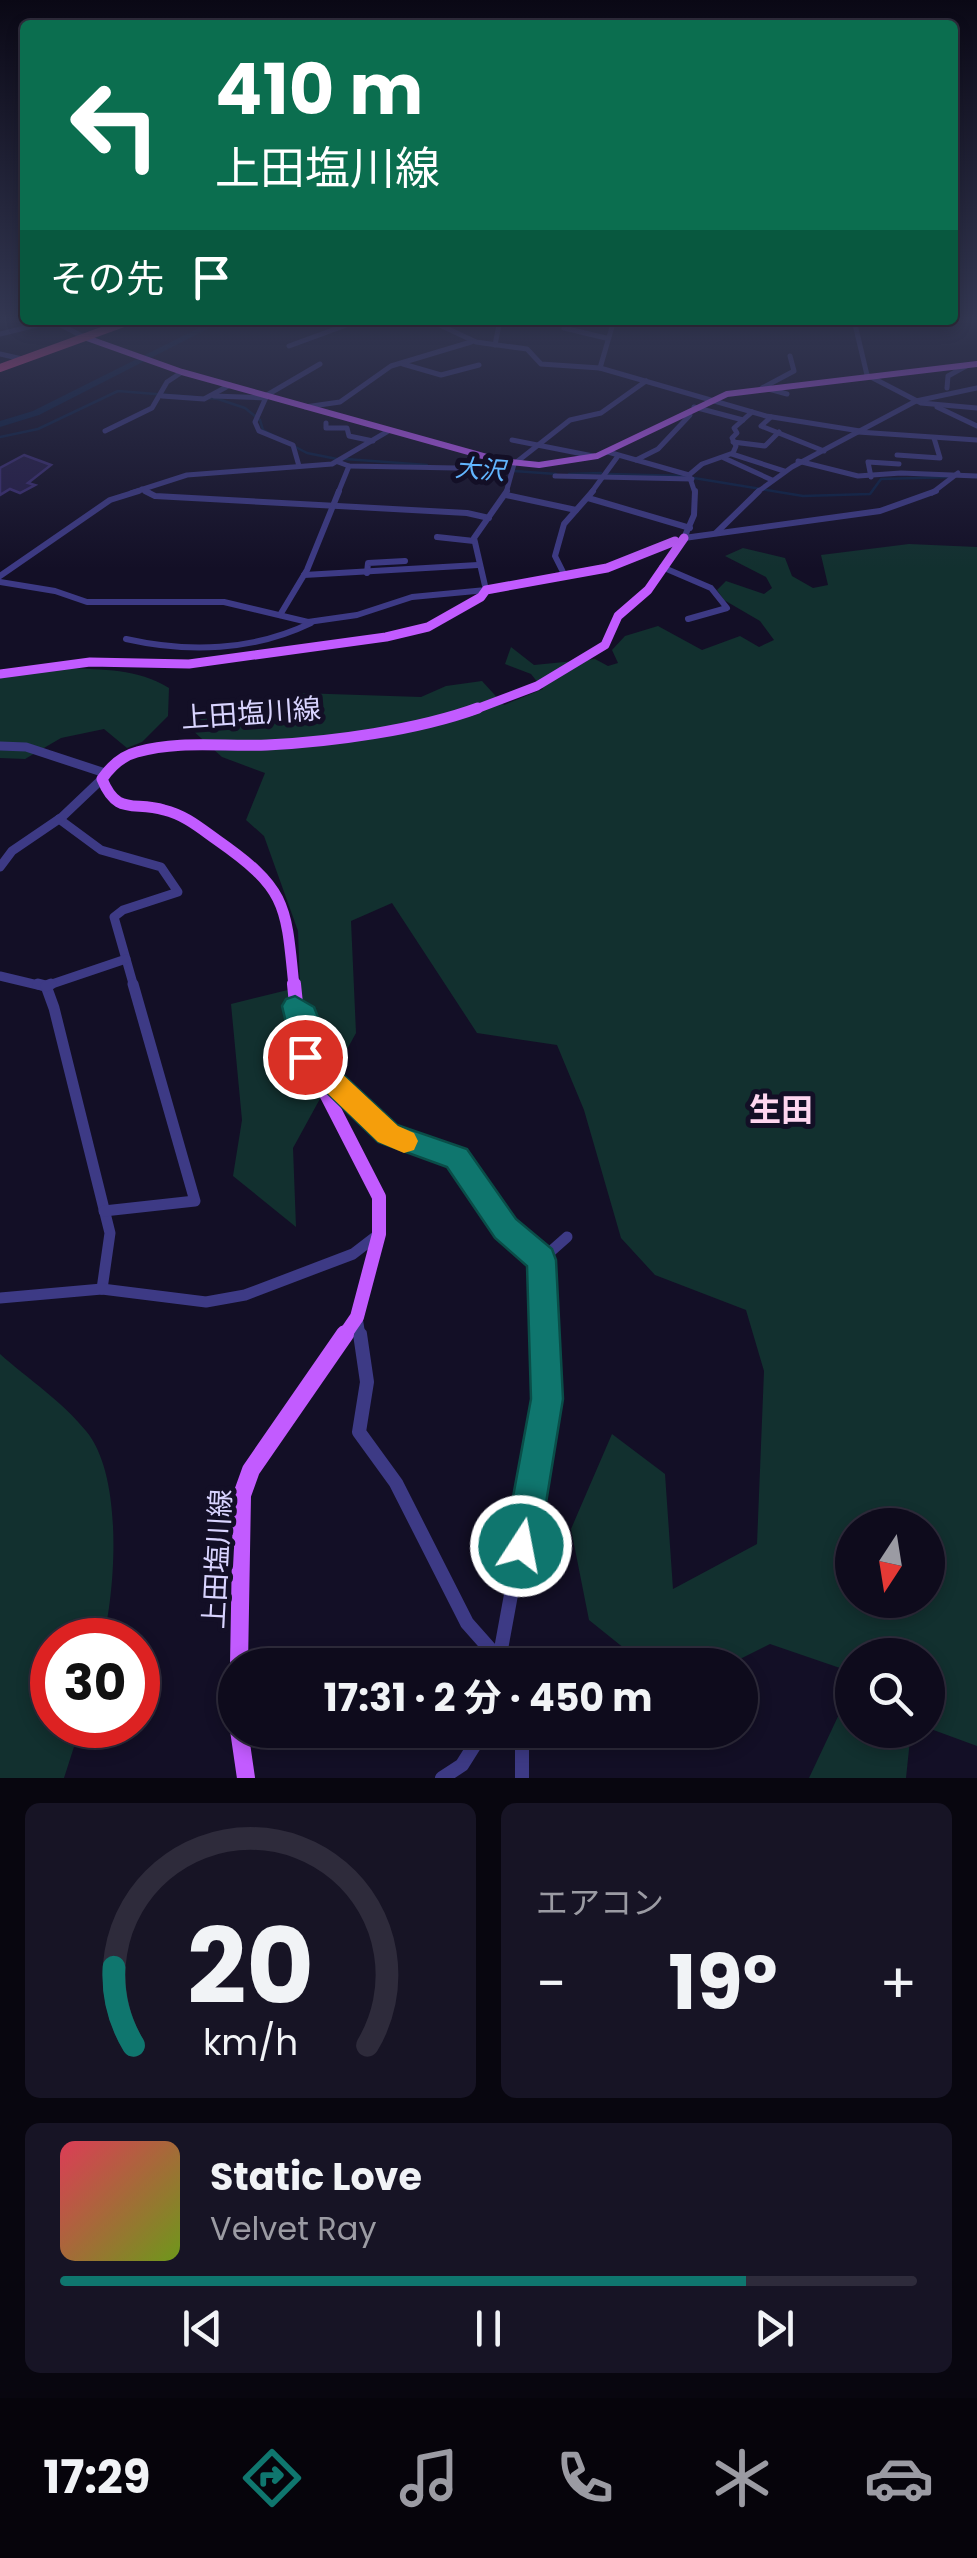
<!DOCTYPE html>
<html lang="ja">
<head>
<meta charset="utf-8">
<style>
	:root { --surface:#0e0b1c; --page:#171425; --text:#f1f3f6; --muted:#9b9ba3; --line:#2e2b3b; --accent:#0f766e }
	body { margin:0; font-family:Poppins,"Noto Sans JP",sans-serif; background:var(--page); color:var(--text); height:100vh; display:flex; flex-direction:column; font-size:38px; white-space:nowrap }
	* { box-sizing:border-box; margin:0 }
	p { font-size:32px; color:var(--muted) }
	.icon { flex:none; width:55px; height:55px; fill:none; stroke:currentColor; stroke-width:2; stroke-linecap:round; stroke-linejoin:round }
	.map { position:relative; height:1778px; overflow:hidden }
	.sheet { display:flex; flex-direction:column; gap:25px; padding:25px; background:#08060f; flex:1 }
	.sheet>* { flex:none }
	.top-card { position:absolute; left:20px; top:20px; width:938px; height:305px; border-radius:10px; box-shadow:0 5px 15px #0003,0 0 0 2px var(--line); background:#0b6e4f; color:#fff; overflow:hidden }
	.needle { width:65px; rotate:192deg }
	.controls { position:absolute; left:835px; top:1508px; display:grid; gap:20px }
	.controls a { display:grid; place-items:center; width:110px; height:110px; border-radius:50%; background:var(--surface); box-shadow:0 5px 15px #0003,0 0 0 2px var(--line); font-size:50px }
	.speed { position:absolute; left:30px; top:1618px; display:flex; gap:20px; font-size:50px; font-weight:700; text-align:center }
	.speed>* { display:grid; place-content:center; width:130px; height:130px; border-radius:50%; background:var(--surface); box-shadow:0 5px 15px #0003,0 0 0 2px var(--line); line-height:1 }
	.speed .limit { border:15px solid #d22; background:#fff; color:#111 }
	.pin { position:absolute; display:grid; place-items:center; width:85px; height:85px; color:#fff; margin:-42px; border:5px solid #fff; border-radius:50%; box-shadow:0 2px 10px #0007 }
	.me { position:absolute; width:110px; margin:-55px; rotate:11deg; stroke-linejoin:round; filter:drop-shadow(0 0 8px #0008) }
	.turn { display:flex; align-items:center; gap:35px; height:210px; padding:0 30px; font-size:45px }
	.turn .icon { width:130px; height:130px; stroke-width:2.5 }
	.turn b { display:block; font-size:70px; line-height:85px }
	.then { display:flex; align-items:center; height:95px; padding:0 30px; background:#0003; gap:20px; font-size:38px }
	.big { font-size:75px; font-weight:700; line-height:1.1 }
	.sheet .card { flex:1; display:flex; flex-direction:column; justify-content:center; gap:15px; min-width:0; padding:0 35px; border-radius:15px; background:var(--page) }
	.sheet .dial { align-items:center; gap:0 }
	.dial svg { height:260px; overflow:visible; fill:none; stroke:var(--line); stroke-width:7; stroke-linecap:round; text-anchor:middle }
	.dial text { fill:var(--text); stroke:none }
	.song { display:flex; align-items:center; gap:30px }
	.cover { width:120px; height:120px; border-radius:15px; background:linear-gradient(135deg,hsl(350 70% 55%),hsl(80 70% 35%)) }
	.played { height:10px; border-radius:5px; background:linear-gradient(90deg,var(--accent) 80%,var(--line) 80%) }
	.keys { display:flex; justify-content:space-around; direction:ltr }
	.heat { display:flex; justify-content:space-between; align-items:center; font-size:55px; direction:ltr }
	.sheet .tiles { flex:1; display:grid; gap:25px; grid-template-columns:1fr 1fr }
	.card:last-child { grid-column:span 2 }
	.trip { position:absolute; left:218px; top:1648px; width:540px; height:100px; border-radius:50px; background:var(--surface); box-shadow:0 5px 15px #0003,0 0 0 2px var(--line); font-weight:700; line-height:100px; text-align:center }
	.menu { display:flex; height:160px; justify-content:space-around; align-items:center; background:#06040b; color:var(--muted) }
	.menu .icon { width:70px; height:70px }
	.menu .current { color:var(--accent) }
	.menu b { font-size:45px; color:var(--text) }
	.map>svg:first-child { display:block }
	.green { fill:#12302f; fill-rule:evenodd }
	.lines { fill:none; stroke-linecap:round; stroke-linejoin:round }
	.stream { stroke:#0a1f44; stroke-width:2.5 }
	.river { fill:#0a1f44; fill-rule:evenodd }
	.building { fill:#241b47; stroke:#3b2d73; stroke-width:2.5 }
	.minor-far4 { stroke:#3d3a85; stroke-width:5 }
	.minor-far3 { stroke:#3d3a85; stroke-width:6 }
	.minor-far2 { stroke:#3d3a85; stroke-width:9 }
	.minor-far1 { stroke:#3d3a85; stroke-width:11 }
	.minor { stroke:#3d3a85; stroke-width:14 }
	.major-far4 { stroke:#c25bff; stroke-width:6 }
	.major-far3 { stroke:#c25bff; stroke-width:9 }
	.major-far2 { stroke:#c25bff; stroke-width:11 }
	.major-far1 { stroke:#c25bff; stroke-width:14 }
	.major { stroke:#c25bff; stroke-width:18 }
	.highway { stroke:#ff4fa3; stroke-width:8 }
	.route { fill:#0f766e; stroke:#0a4d48; stroke-width:2.5 }
	.slow { fill:#f59e0b }
	.labels { text-anchor:middle; stroke-width:10; stroke-linejoin:round; paint-order:stroke }
	.far-water-label { font-size:25px; font-style:italic; fill:#62b6ff; stroke:#130f26 }
	.street-label { font-size:28px; fill:#d9d4ff; stroke:#130f26 }
	.quarter-label { font-size:32px; font-weight:bold; fill:#ffd6f0; stroke:#130f26 }
</style>
</head>
<body>
<div class="map">
<svg width="977" height="1778" viewBox="0 0 977 1778">
	<rect width="100%" height="100%" fill="#130f26"/>
	<g class="green">
		<path d="M909 544 977 547V1746L928 1728V1655H852V1730H911L906 1778H809L842 1708 840 1668 770 1644 728 1665H645L589 1620 571 1529 612 1434 665 1474 673 1589 757 1544 764 1371 746 1310 655 1275 621 1238 584 1110 557 1045 477 1033 392 903 351 921 356 1033 293 1148 296 1227 233 1176 242 1120 231 1004 300 987 298 931 264 836 246 820 265 773 222 757 191 729 201 716 237 717 299 693 421 697 446 686 482 681 504 705 543 689 531 674 505 664 511 647 534 665 595 659 608 666 618 663 612 650 625 636 658 626 702 650 740 636 759 647 774 640 760 621 724 600 717 590 726 581 764 594 772 588 766 577 725 556 743 548 785 558 792 576 813 588 828 585 821 555ZM852 1525H928V1600H852Z"/>
		<path d="M67 668C103 670 137 668 169 688L168 716 142 742 127 748 104 729 61 738 25 759 0 758V677Z"/>
		<path d="M0 1354C28 1379 63 1402 86 1431 123 1475 116 1587 103 1640H52V1725H81L64 1778H0Z"/>
	</g>
	<g class="lines">
		<g class="stream">
			<polyline points="0,437 38,429 118,391 218,399 245,408 260,420 263,430 307,453 337,459"/>
			<polyline points="345,459 427,465"/>
			<polyline points="514,471 556,474"/>
			<polyline points="569,474 601,473"/>
			<polyline points="609,474 686,476"/>
			<polyline points="694,478 803,496 870,494 881,479 951,477"/>
		</g>
		<polygon class="river" points="215,320 225,320 39,415 0,427 0,421 33,411"/>
	</g>
	<polygon class="building" points="24,455 51,465 28,483 35,485 20,493 10,489 0,495 0,468"/>
	<g class="lines">
		<g class="minor-far4">
			<polyline points="51,320 84,337"/>
			<polyline points="429,320 476,342 527,349 541,364 600,368 766,416 860,431"/>
			<polyline points="854,320 867,375 921,403 977,408"/>
			<polyline points="564,328 606,338"/>
			<polyline points="0,334 57,320"/>
			<polyline points="495,345 500,320"/>
			<polyline points="289,346 360,320"/>
			<polyline points="0,354 22,359"/>
			<polyline points="403,364 441,375 479,365"/>
			<polyline points="600,368 614,320"/>
			<polyline points="762,388 794,371 790,356"/>
			<polyline points="765,388 787,394"/>
			<polyline points="947,388 948,376 968,365"/>
			<polyline points="162,396 204,399 230,385"/>
			<polyline points="214,396 266,398"/>
			<polyline points="305,407 340,402 391,366 471,342"/>
			<polyline points="694,407 743,420"/>
			<polyline points="937,407 977,426"/>
			<polyline points="771,417 761,426 824,451"/>
			<polyline points="326,423 326,428 347,428 349,436 373,441"/>
			<polyline points="105,431 152,408 167,382 182,372"/>
			<polyline points="858,432 977,440"/>
			<polyline points="512,440 593,456"/>
			<polyline points="733,442 765,446 779,432"/>
			<polyline points="608,452 689,475 695,493"/>
			<polyline points="732,454 784,471"/>
			<polyline points="897,455 940,458 934,438"/>
			<polyline points="724,458 772,480"/>
			<polyline points="636,460 658,449 690,415"/>
			<polyline points="798,461 858,476 901,473 977,476"/>
			<polyline points="338,462 349,466 511,469"/>
			<polyline points="299,466 293,445 259,431 255,422 267,395 320,364"/>
			<polyline points="689,475 702,464 733,453 736,446 732,438 737,433 734,428 752,412"/>
			<polyline points="555,476 692,479"/>
			<polyline points="871,477 868,462 899,464"/>
			<polyline points="142,489 150,493"/>
			<polyline points="131,493 187,475 332,464 390,430"/>
			<polyline points="338,493 349,466"/>
			<polyline points="506,493 514,464 570,420 601,413 646,381"/>
			<polyline points="591,493 618,456"/>
			<polyline points="756,493 792,467 916,401 977,388"/>
			<polyline points="932,493 958,473"/>
		</g>
		<g class="minor-far3">
			<polyline points="145,491 155,496 467,513 489,518"/>
			<polyline points="506,495 576,510"/>
			<polyline points="588,498 690,528"/>
			<polyline points="716,533 759,491"/>
			<polyline points="437,537 474,541"/>
			<polyline points="684,538 694,515 695,491"/>
			<polyline points="684,538 880,511 936,491"/>
			<polyline points="662,567 711,588 727,608 688,619"/>
			<polyline points="367,573 368,563 405,561"/>
			<polyline points="304,575 478,565"/>
			<polyline points="0,576 110,500 139,491"/>
			<polyline points="565,576 555,556 564,524 593,491"/>
			<polyline points="0,582 55,591 87,602 224,602 308,622 357,615 412,597 486,590 474,538 507,491"/>
			<polyline points="280,615 307,570 339,491"/>
			<path d="M126 639C188 653 253 651 311 623"/>
		</g>
		<g class="minor-far2">
			<polyline points="0,746 26,747 105,773"/>
			<polyline points="59,819 101,850 161,867 178,892 123,910 114,917 134,987"/>
			<polyline points="0,867 12,851 62,817 102,779"/>
			<polyline points="0,976 46,987"/>
			<polyline points="46,986 126,959"/>
		</g>
		<g class="minor-far1">
			<polyline points="38,984 46,986 54,1008 110,1233 102,1289"/>
			<polyline points="46,986 51,984"/>
			<polyline points="297,1007 305,1014 331,1080 388,1134 457,1158 505,1229 541,1260 544,1336"/>
			<polyline points="104,1211 195,1201 133,984"/>
			<polyline points="541,1260 567,1237"/>
			<polyline points="0,1298 102,1289 206,1302 245,1295 353,1254 379,1234"/>
			<polyline points="357,1317 360,1336"/>
		</g>
		<g class="minor">
			<polyline points="360,1334 367,1382 359,1432 396,1483 467,1623 498,1658"/>
			<polyline points="499,1660 547,1399 544,1334"/>
			<polyline points="522,1730 522,1778"/>
			<polyline points="442,1778 462,1765 484,1730"/>
		</g>
		<polyline class="major-far4" points="84,337 182,372 501,461 539,465 597,456 727,394 977,364"/>
		<g class="major-far3">
			<polyline points="0,674 90,662 189,664 386,637 428,627 481,597 486,590 607,568 675,541"/>
			<polyline points="471,711 537,686 605,645 618,616 648,590 684,538"/>
		</g>
		<path class="major-far2" d="M294 987C286 904 287 889 217 840 200 828 185 815 164 810 133 801 117 816 102 779 111 766 121 756 137 752 179 740 224 747 267 745 331 742 418 730 478 708"/>
		<polyline class="major-far1" points="294,984 300,1043 379,1197 379,1234 357,1317 344,1336"/>
		<g class="major">
			<polyline points="239,1665 242,1495 251,1470 345,1334"/>
			<polyline points="239,1730 246,1778"/>
		</g>
		<polyline class="highway" points="0,368 132,320"/>
	</g>
	<linearGradient id="sky" x2="0" y2="1"><stop stop-color="#0a0815"/><stop offset="0.56" stop-color="#333752"/><stop offset="1" stop-color="#333752" stop-opacity="0"/></linearGradient>
	<rect width="977" height="569" fill="url(#sky)"/>
	<polygon class="route" points="295,996 314,1007 340,1072 397,1125 467,1149 516,1219 552,1249 556,1260 563,1399 539,1546 534,1558 521,1563 509,1558 504,1546 531,1399 527,1266 495,1238 447,1167 378,1142 321,1087 310,1066 296,1064 282,1006 286,999"/>
	<polygon class="slow" points="312,1028 321,1031 340,1072 398,1126 414,1133 418,1141 414,1150 404,1153 378,1142 321,1087 299,1038 303,1031"/>
	<g class="labels">
		<g class="far-water-label">
			<text transform="translate(480 469) rotate(4)" y="9">大沢</text>
		</g>
		<g class="street-label">
			<text transform="translate(251 713) rotate(-4)" y="10">上田塩川線</text>
			<text transform="translate(217 1559) rotate(-87)" y="10">上田塩川線</text>
		</g>
		<g class="quarter-label">
			<text x="781" y="1121">生田</text>
		</g>
	</g>
</svg>
<div class="controls">
<a><svg class="needle" viewBox="-14 -14 28 28"><path d="M0-13l5 13h-10z" fill="#e53935"/><path d="M0 13l5-13h-10z" fill="#9b9ba3"/></svg></a>
<a><svg class="icon" aria-label="search" viewBox="0 0 24 24"><circle cx="10" cy="10" r="6"/><path d="M15 15l6 6"/></svg></a>
</div>
<div class="speed"><div class="limit">30</div></div>
<div class="pin" style="left:305px;top:1057px;background:#d93025"><svg class="icon" aria-label="arrive" viewBox="0 0 24 24"><path d="M6 21V4h12l-3 4 3 4H6"/></svg></div>
<svg class="me" style="left:521px;top:1546px" viewBox="-20 -20 40 40"><circle r="17" fill="#0f766e" stroke="#fff" stroke-width="3"/><path d="M0-11L8 9 0 5-8 9z" fill="#fff"/></svg>
<div class="trip">17:31 · 2 分 · 450 m</div>
<div class="top-card">
<div class="turn"><svg class="icon" aria-label="left" viewBox="0 0 24 24"><path d="M17 20v-9H6M10 6l-5 5 5 5"/></svg><div><b>410 m</b>上田塩川線</div></div>
<div class="then">その先<svg class="icon" aria-label="arrive" viewBox="0 0 24 24"><path d="M6 21V4h12l-3 4 3 4H6"/></svg></div>
</div>
</div>
<section class="sheet">
<div class="tiles">
<div class="card dial"><svg viewBox="0 0 100 80">
<path d="M14 69A42 42 0 1 1 86 69"/>
<path d="M14 69A42 42 0 0 1 8 45" stroke="#0f766e"/>
<text x="50" y="56" font-size="32" font-weight="700">20</text>
<text x="50" y="72" font-size="11">km/h</text>
</svg></div>
<div class="card"><p>エアコン</p>
<div class="heat"><a>−</a><b class="big">19°</b><a>+</a></div>
</div>
<div class="card">
<div class="song"><i class="cover"></i><div><b>Static Love</b><p>Velvet Ray</p></div></div>
<div class="played"></div>
<div class="keys"><svg class="icon" aria-label="previous" viewBox="0 0 24 24"><path d="M18 5L8 12l10 7zM5 5v14"/></svg><svg class="icon" aria-label="pause" viewBox="0 0 24 24"><path d="M8 5v14M16 5v14"/></svg><svg class="icon" aria-label="next" viewBox="0 0 24 24"><path d="M6 5l10 7-10 7zM19 5v14"/></svg></div>
</div>
</div>
</section>
<nav class="menu">
<b>17:29</b>
<svg class="icon current" aria-label="directions" viewBox="0 0 24 24"><path d="M12 3l9 9-9 9-9-9zM9 14v-3h6M13 9l2 2-2 2"/></svg>
<svg class="icon" aria-label="music" viewBox="0 0 24 24"><path d="M9 18V5l10-2v13"/><circle cx="6" cy="18" r="3"/><circle cx="16" cy="16" r="3"/></svg>
<svg class="icon" aria-label="phone" viewBox="0 0 24 24"><path d="M5 4h4l2 5-3 2q2 4 5 5l2-3 5 2v4C11 20 4 13 5 4z"/></svg>
<svg class="icon" aria-label="climate" viewBox="0 0 24 24"><path d="M12 3v18M4 7l16 10M4 17L20 7"/></svg>
<svg class="icon" aria-label="car" viewBox="0 0 24 24"><path d="M5 17H2v-5l4-1 3-4h7l3 4 3 1v5h-3M9 17h6M6 11h13"/><circle cx="7" cy="17" r="2"/><circle cx="17" cy="17" r="2"/></svg>
</nav>
</body>
</html>
